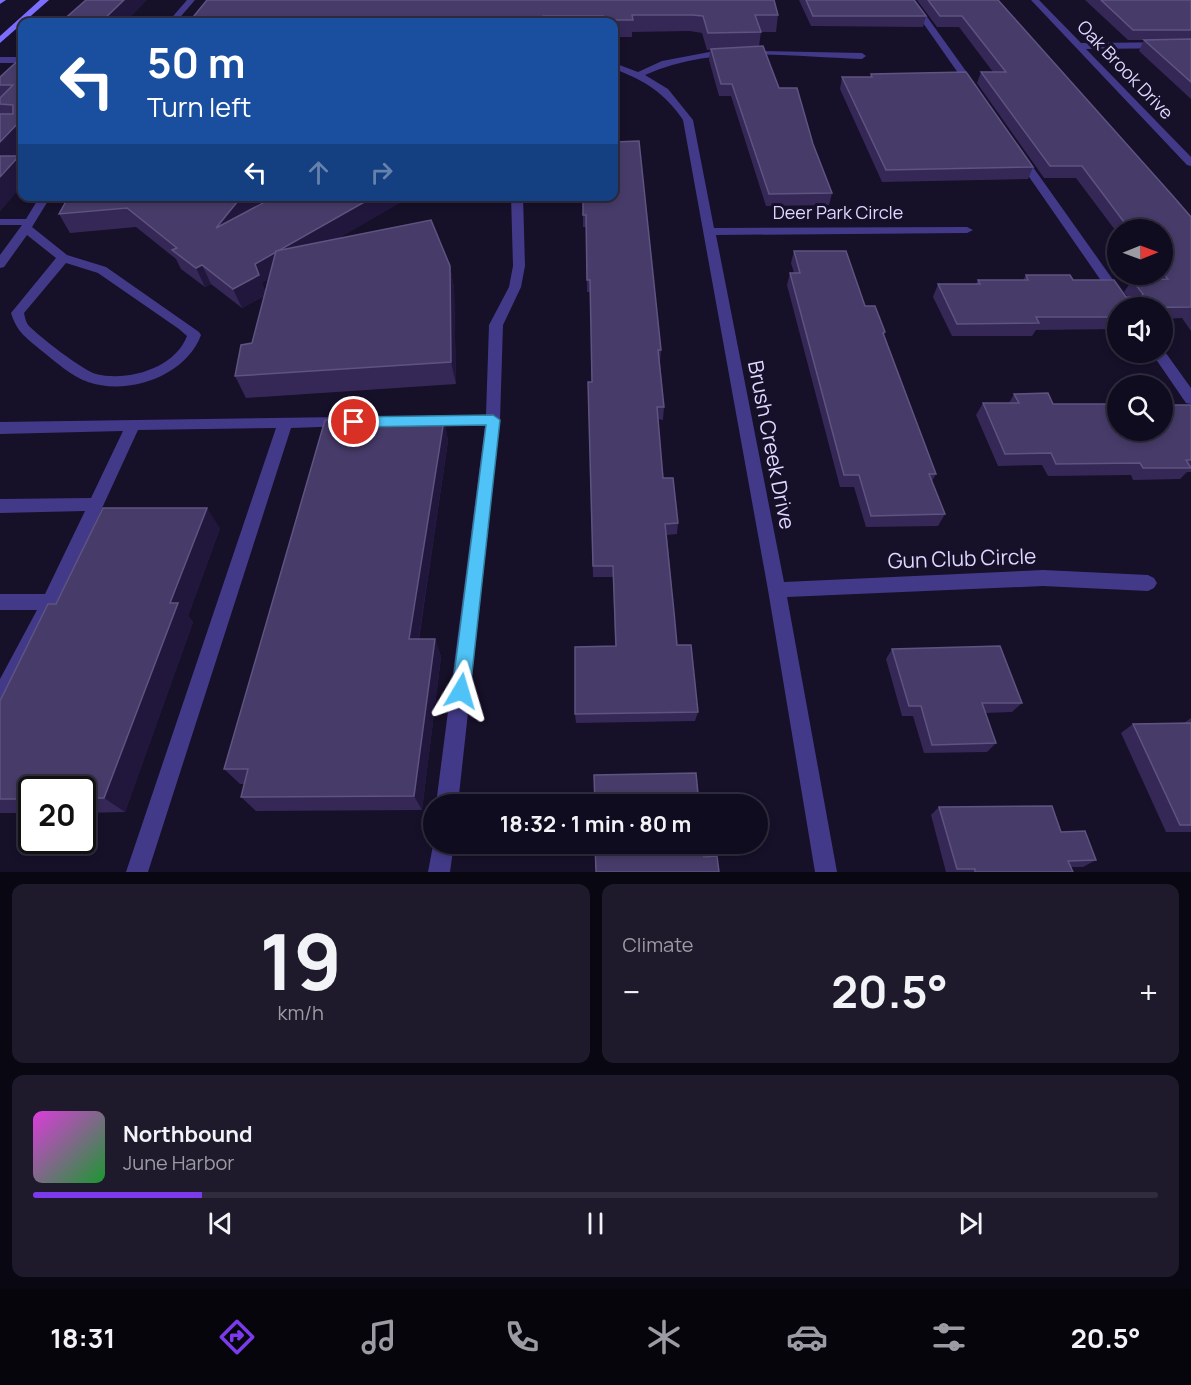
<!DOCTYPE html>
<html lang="en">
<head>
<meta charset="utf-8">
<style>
	:root { --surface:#100c1f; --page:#1e1a2c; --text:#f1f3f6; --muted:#9c9ba4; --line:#302c3d; --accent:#7c3aed }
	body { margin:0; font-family:Manrope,sans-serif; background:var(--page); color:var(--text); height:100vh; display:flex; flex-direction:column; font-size:22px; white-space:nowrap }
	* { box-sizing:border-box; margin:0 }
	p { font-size:20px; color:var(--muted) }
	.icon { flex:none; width:33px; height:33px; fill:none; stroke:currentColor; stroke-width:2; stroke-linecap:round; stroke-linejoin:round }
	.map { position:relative; height:872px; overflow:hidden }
	.details { display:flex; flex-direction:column; gap:12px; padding:12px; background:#090711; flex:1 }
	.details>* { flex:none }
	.guide { position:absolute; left:18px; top:18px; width:600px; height:183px; border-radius:12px; box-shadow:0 3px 9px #0003,0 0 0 2px var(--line); background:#1a4fa0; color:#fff; overflow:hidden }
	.needle { width:39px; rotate:89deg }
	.buttons { position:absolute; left:1107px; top:219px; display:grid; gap:12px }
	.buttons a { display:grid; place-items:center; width:66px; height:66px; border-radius:50%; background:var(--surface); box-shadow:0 3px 9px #0003,0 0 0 2px var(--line); font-size:30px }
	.speed { position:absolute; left:18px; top:776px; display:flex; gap:12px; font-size:30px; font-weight:700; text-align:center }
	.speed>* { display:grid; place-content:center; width:78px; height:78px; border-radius:50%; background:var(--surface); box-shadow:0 3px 9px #0003,0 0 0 2px var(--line); line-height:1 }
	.speed .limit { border:3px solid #111; border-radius:9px; background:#fff; color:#111 }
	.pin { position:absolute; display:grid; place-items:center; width:51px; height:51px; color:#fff; margin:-26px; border:3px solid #fff; border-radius:50%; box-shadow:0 2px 6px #0007 }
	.me { position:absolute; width:66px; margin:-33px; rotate:7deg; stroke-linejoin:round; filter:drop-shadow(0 0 4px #0008) }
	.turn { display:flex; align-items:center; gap:21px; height:126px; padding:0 30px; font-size:27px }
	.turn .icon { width:78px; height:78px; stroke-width:2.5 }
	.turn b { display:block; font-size:42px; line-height:51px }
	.lanes { display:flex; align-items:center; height:57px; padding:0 30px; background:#0003; justify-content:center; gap:30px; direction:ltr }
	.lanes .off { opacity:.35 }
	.big { font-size:45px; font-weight:700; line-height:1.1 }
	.details .tile { flex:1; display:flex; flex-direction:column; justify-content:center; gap:9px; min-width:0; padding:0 21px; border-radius:12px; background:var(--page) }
	.details .dial { align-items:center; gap:0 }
	.dial b { font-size:78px; line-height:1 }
	.song { display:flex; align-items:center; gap:18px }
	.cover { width:72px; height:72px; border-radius:9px; background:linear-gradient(135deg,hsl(300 70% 55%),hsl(130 70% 35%)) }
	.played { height:6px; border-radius:3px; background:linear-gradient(90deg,var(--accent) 15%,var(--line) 15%) }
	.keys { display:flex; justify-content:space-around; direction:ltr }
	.heat { display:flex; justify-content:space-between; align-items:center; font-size:33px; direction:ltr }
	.details .tiles { flex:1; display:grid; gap:12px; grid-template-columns:1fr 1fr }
	.tile:last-child { grid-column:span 2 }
	.trip { position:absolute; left:423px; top:794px; width:345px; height:60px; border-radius:30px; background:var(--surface); box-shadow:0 3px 9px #0003,0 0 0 2px var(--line); font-weight:700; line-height:60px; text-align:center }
	.tab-bar { display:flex; height:96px; justify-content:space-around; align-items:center; background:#06050c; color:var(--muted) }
	.tab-bar .icon { width:42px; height:42px }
	.tab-bar .on { color:var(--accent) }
	.tab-bar b { font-size:27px; color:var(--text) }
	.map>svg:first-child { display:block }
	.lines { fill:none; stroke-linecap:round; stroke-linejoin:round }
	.service { fill:#423a88; fill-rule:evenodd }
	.minor { fill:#423a88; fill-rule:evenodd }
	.secondary { fill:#7c6eff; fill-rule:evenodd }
	.wall { fill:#352857; fill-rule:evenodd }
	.shaded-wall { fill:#21173d }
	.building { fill:#473b69; stroke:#5f5380; stroke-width:1.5 }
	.route { fill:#4fc3f7; stroke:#337fa1; stroke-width:1.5 }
	.labels { text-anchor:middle; stroke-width:6; stroke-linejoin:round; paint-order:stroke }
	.far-street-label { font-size:18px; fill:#dfd7ff; stroke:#161029 }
	.street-label { font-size:21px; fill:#dfd7ff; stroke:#161029 }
</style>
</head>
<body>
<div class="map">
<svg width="1191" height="872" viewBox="0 0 1191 872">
	<rect width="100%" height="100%" fill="#161029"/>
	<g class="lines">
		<g class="service">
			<polygon points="907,0 915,0 978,88 976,90 970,90"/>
			<polygon points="1015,153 1023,153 1133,308 1120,308 1014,155"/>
			<path d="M40 196H51L32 227 67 255 106 267 199 332 201 335C186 376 128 396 88 382 71 376 56 362 42 351 27 338 17 333 11 313L56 258 27 235 4 267 0 268V255L22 225H0V219H26ZM66 263 98 273 179 329 187 336C175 368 128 382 96 374 82 370 40 337 29 326 26 323 25 318 24 313Z"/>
			<polygon points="511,196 523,196 525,266 521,287 503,325 500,420 458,804 436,804 485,426 424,426 417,421 424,416 486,415 489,325 509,287 513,266"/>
			<polygon points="1163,349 1191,388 1191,404 1186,403 1151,352 1162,352"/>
			<polygon points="343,417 348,418 350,422 348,426 291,428 148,872 126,872 276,428 138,430 56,608 7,706 0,708 0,679 37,610 0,610 0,594 45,594 85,511 0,513 0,499 91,498 123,431 0,434 0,422"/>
			<polygon points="434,840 434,843 454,843 450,872 428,872"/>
		</g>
		<g class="minor">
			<polygon points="187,0 195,0 176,22 168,22"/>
			<polygon points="1031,0 1039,0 1081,43 1191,42 1191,48 1086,49 1191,157 1191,166 1187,165"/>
			<path d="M720 50 862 53 866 56 862 59C787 57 717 44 645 75L668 89 693 120 714 228 967 227 973 230 967 233 716 235 784 582 1043 570 1148 575 1154 578 1157 583 1154 588 1148 591 1043 586 787 597 837 872H815L768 590 683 120C665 93 644 80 614 69V63L638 72 662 61Z"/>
			<rect x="0" y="57" width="22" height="6"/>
		</g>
		<g class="secondary">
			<polygon points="0,0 6,0 0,4"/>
			<polygon points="40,0 49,0 0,43 0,36"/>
		</g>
	</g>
	<g class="wall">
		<polygon points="207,0 778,15 776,32 761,32 759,46 779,88 813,144 832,193 829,205 766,206 731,96 719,96 709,60 710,50 707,50 702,33 690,31 632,32 632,37 614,37 614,22 189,22"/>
		<polygon points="799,0 914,0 926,16 923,27 811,26"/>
		<polygon points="917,0 998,0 1191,217 1191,331 1182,318 1162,319 1162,308 1118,308 1118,329 1036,330 1032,336 952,336 933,297 938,284 976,284 978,280 1023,280 1026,275 1073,280 1128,297 1124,292 1132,280 1151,279 1147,274 1162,274 1162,230 1118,230 1118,234 1076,178 1044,178 977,83 981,72 993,72 959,27 937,27"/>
		<polygon points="1085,0 1191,0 1191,99 1139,51 1144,40 1128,40"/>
		<polygon points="22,57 22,149 16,156 22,162 22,185 0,211 0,77"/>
		<polygon points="871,74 1033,167 1028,179 882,182 840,89 842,77 870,77"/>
		<path d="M69 196H265L256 207 340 238 450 266 454 288 456 384 246 398 235 376 252 343 264 296 242 308 211 284 205 287 181 269 176 259 136 227 70 233 59 214ZM268 279 265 291 262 283Z"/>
		<polygon points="583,196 661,350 660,362 664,407 663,420 658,419 663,478 678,523 677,534 667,535 677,645 698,712 695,721 576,723 575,714 615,646 613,577 593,577 588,382 592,382 590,292 587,292 586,227 583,227"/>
		<polygon points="794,251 865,306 885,332 884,336 936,474 932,481 945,514 938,526 866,527 854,487 840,487 787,285 790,273 794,273 791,263"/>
		<polygon points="1014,394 1053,404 1191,405 1191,472 1187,472 1180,479 1133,480 1131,475 1048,476 1042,465 998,466 976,415 983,403 1009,403"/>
		<polygon points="444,420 448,441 419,639 435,639 441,657 422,810 256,811 241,797 244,784 240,784 224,769"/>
		<polygon points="220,528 188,616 193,622 125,812 82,813 82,789 32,789 32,813 0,813 0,701"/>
		<polygon points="892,649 1022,703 1012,712 985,713 996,743 987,752 924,753 913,716 902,716 886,659"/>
		<polygon points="1191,718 1191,832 1166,832 1121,733 1133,724 1184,723"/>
		<polygon points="939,807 1061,832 1096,860 1083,867 1071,867 1073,872 946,872 931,815"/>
	</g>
	<g class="shaded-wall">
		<polygon points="124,0 147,0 126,22 101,22"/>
		<polygon points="22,119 22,149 0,174 0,142"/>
		<polygon points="19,156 22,162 22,185 0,211 0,177"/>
		<polygon points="242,196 265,196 224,247 216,228"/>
		<polygon points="375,196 412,196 262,283 267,294 242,308 233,289 255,264"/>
		<polygon points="202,265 211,284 205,287 196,268"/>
		<polygon points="450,266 454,288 456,384 451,362"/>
		<polygon points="444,420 448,441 416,657 409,639"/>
		<polygon points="207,508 220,528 188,616 193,622 125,812 104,798 170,603"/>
		<polygon points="435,639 441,657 422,810 414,796"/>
	</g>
	<g class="building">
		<polygon points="86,0 124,0 101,22 61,22"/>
		<polygon points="207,0 774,0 778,15 755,15 761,32 708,33 703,16 692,15 632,15 633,20 603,20 603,16 543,16 543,22 189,22"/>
		<polygon points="806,0 914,0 926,16 813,16"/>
		<polygon points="928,0 998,0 1172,195 1191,217 1191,307 1118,308 1118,317 1036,317 1039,323 957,324 938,284 980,284 978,280 1028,280 1026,275 1070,275 1073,280 1114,280 1126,297 1141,298 1143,294 1132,280 1168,279 1162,272 1162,230 1130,230 1082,166 1050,166 981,72 1006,72 962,16 940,16"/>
		<polygon points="1101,0 1191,0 1191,30 1133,30"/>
		<polygon points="1191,39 1191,82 1144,40"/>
		<polygon points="763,46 779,88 797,88 813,144 832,193 769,194 732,84 721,84 711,49"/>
		<polygon points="22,57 22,119 0,142 0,114 13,114 13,105 0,104 0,98 13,85 0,85 0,77"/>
		<polygon points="966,72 1033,167 886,170 842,77 872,77 871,74"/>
		<polygon points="639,141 661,350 658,350 664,407 657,407 663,478 673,478 678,523 665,524 674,612 677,645 691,645 698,712 575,714 575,647 616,646 613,566 593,566 588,382 592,382 590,280 587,280 586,215 583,215 583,196 614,196 614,142"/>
		<polygon points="0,156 19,156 0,177"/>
		<polygon points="69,196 242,196 216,228 276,196 375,196 255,264 259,275 233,289 202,265 196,268 172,250 177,248 127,208 59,214"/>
		<polygon points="431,220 450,266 451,362 235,376 241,345 252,343 276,251"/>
		<polygon points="794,251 846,251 865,306 875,306 885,332 883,333 936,474 929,474 945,514 871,516 859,475 844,475 790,273 800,273"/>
		<polygon points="1048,393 1053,404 1118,404 1118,430 1162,430 1162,405 1191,405 1191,460 1186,460 1191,468 1143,468 1140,463 1056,464 1051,453 1005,454 983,403 1019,403 1014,394"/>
		<polygon points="325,420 444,420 409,639 435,639 414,796 241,797 248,769 224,769"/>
		<polygon points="103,508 207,508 170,603 178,603 104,798 82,798 82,789 32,789 32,799 0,799 0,701 48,604 56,604"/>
		<polygon points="1000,646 1022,703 982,703 996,743 932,745 921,706 909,706 892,649"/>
		<polygon points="1191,723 1191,825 1180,825 1133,724"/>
		<polygon points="696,773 699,804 595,804 594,775"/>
		<polygon points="1052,806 1061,832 1085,831 1096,860 1068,861 1073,872 975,872 975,869 957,869 939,807"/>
		<polygon points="595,843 702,843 704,857 717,856 719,872 596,872"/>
	</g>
	<polygon class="route" points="493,415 500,420 470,691 467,697 461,699 455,697 452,691 486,425 354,427 347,422 354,417"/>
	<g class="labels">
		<g class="far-street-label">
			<text transform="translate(1125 70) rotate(46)" y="6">Oak Brook Drive</text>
			<text x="838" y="219">Deer Park Circle</text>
		</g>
		<g class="street-label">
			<text transform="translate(771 445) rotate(79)" y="7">Brush Creek Drive</text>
			<text transform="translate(962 559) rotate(-2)" y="7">Gun Club Circle</text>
		</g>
	</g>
</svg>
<div class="buttons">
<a><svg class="needle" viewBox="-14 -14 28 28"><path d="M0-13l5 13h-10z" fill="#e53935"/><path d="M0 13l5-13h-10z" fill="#9c9ba4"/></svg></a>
<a><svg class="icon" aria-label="sound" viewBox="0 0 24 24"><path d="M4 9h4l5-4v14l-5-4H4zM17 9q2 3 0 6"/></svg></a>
<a><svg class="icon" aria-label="search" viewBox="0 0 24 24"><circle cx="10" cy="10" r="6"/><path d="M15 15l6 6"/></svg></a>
</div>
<div class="speed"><div class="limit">20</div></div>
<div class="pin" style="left:354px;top:422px;background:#d93025"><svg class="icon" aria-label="arrive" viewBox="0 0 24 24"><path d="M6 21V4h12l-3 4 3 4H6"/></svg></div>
<svg class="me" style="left:461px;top:691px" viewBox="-20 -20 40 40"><path d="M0-17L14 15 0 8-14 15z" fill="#4fc3f7" stroke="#fff" stroke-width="4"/></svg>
<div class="trip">18:32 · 1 min · 80 m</div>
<div class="guide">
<div class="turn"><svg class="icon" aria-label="left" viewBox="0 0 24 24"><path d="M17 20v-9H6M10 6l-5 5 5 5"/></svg><div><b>50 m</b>Turn left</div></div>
<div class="lanes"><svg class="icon" aria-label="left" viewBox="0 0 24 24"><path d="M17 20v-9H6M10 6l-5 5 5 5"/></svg><svg class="icon off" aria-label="ahead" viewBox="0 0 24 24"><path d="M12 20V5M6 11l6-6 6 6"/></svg><svg class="icon off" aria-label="right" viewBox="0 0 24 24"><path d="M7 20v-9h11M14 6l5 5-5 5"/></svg></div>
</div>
</div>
<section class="details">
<div class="tiles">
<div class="tile dial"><b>19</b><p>km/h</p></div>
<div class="tile"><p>Climate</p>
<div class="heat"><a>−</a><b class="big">20.5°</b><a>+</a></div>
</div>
<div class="tile">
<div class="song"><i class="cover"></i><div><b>Northbound</b><p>June Harbor</p></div></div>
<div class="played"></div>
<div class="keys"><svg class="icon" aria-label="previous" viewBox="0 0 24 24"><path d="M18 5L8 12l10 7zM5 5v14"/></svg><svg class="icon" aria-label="pause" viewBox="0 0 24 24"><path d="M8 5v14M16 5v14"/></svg><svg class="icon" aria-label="next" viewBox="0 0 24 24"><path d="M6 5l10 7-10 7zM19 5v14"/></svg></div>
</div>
</div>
</section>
<nav class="tab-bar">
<b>18:31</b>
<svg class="icon on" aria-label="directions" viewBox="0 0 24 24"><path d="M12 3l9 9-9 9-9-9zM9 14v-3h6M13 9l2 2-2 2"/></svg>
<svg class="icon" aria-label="music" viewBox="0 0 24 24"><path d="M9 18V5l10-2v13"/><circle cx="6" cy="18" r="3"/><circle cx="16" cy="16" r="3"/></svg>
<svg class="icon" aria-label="phone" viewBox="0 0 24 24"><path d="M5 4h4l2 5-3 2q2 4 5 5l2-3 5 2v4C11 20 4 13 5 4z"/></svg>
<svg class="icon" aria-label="climate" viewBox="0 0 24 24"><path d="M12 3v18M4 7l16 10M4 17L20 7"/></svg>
<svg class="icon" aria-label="car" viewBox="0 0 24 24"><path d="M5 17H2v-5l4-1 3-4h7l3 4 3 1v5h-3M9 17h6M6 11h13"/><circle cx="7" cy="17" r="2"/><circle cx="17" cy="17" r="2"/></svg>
<svg class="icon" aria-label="filters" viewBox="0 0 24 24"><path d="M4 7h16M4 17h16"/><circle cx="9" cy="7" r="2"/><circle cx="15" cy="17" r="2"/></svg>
<b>20.5°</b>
</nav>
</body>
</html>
